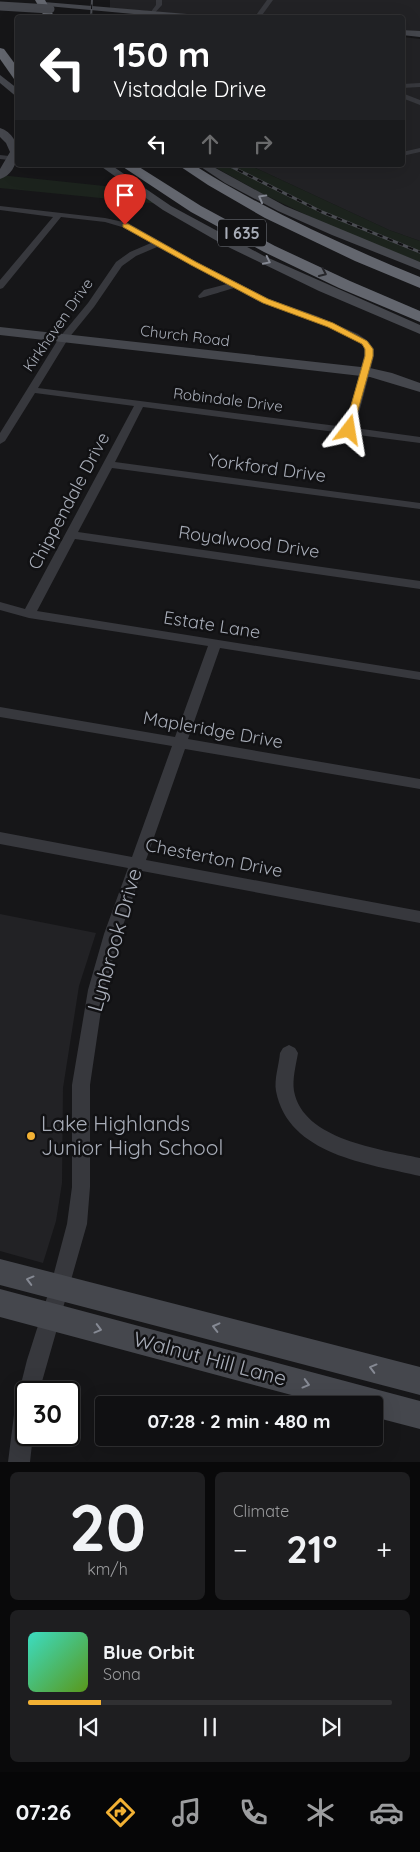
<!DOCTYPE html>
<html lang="en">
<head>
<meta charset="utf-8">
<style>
	:root { --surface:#101012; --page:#1e1e20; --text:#f1f3f6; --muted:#9c9d9f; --line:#303032; --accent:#f2b134 }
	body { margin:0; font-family:Quicksand,sans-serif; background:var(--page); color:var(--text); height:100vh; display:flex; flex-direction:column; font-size:19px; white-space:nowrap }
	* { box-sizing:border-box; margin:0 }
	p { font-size:16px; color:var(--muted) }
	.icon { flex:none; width:28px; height:28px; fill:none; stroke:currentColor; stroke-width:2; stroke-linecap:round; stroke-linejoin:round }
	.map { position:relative; height:1462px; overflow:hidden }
	.details { display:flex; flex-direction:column; gap:10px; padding:10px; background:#09090a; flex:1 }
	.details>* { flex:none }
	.hud { position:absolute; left:15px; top:15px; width:390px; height:152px; border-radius:5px; box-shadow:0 5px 20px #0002,0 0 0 1px var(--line); background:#202124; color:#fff; overflow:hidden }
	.speed { position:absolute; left:15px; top:1381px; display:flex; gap:10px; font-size:25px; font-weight:700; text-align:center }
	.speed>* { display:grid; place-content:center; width:65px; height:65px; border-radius:50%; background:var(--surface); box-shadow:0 5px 20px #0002,0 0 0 1px var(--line); line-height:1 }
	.speed .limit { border:2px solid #111; border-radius:8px; background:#fff; color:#111 }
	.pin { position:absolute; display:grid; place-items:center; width:42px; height:42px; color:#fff; margin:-51px -21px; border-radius:50% 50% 50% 0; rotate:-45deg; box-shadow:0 0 5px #0007 }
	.pin .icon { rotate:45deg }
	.me { position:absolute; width:55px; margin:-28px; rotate:14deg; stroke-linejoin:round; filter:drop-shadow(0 0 4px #0008) }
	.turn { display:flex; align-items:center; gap:18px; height:105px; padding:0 15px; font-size:22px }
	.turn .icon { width:65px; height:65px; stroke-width:2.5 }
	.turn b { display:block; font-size:35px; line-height:42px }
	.lanes { display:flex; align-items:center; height:48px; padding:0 15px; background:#0003; justify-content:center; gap:25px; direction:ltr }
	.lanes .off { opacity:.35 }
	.big { font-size:38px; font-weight:700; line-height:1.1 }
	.details .tile { flex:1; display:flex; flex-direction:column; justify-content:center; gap:8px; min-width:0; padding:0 18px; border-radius:8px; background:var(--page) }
	.details .dial { align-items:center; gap:0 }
	.dial b { font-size:65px; line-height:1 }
	.song { display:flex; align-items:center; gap:15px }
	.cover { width:60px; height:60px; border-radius:8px; background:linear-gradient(135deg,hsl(170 70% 55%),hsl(90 70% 35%)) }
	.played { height:5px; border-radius:2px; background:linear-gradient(90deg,var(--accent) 20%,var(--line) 20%) }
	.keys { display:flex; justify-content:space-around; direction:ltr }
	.heat { display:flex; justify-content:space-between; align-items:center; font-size:28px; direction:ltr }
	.details .tiles { flex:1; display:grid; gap:10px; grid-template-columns:1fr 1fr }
	.tile:last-child { grid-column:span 2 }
	.trip { position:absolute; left:95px; top:1396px; width:288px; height:50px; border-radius:5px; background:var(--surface); box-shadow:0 5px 20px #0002,0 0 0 1px var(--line); font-weight:700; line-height:50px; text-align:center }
	.tab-bar { display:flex; height:80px; justify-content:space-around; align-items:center; background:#060607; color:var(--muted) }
	.tab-bar .icon { width:35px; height:35px }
	.tab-bar .selected { color:var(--accent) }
	.tab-bar b { font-size:22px; color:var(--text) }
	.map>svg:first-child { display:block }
	.built { fill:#222225 }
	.green { fill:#1c231d }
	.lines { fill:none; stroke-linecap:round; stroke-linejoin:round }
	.street { fill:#37383d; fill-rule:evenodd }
	.secondary { fill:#45474d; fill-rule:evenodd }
	.highway { fill:#63666e; fill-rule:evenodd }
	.rail-far1-casing { stroke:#4a4c52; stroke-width:2 }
	.rail-casing { stroke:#4a4c52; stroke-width:3 }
	.rail-far1 { stroke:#111113; stroke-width:1; stroke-dasharray:4.5; stroke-linecap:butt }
	.rail { stroke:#111113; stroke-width:2; stroke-dasharray:5.5; stroke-linecap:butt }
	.secondary-bridge { stroke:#45474d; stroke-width:9 }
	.oneway { stroke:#858993 }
	.oneway2 { stroke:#26262a }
	.route { fill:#f2b134; stroke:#9d7322 }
	.poi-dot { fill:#f2b134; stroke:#111113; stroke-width:2 }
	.labels { text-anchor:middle; stroke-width:5; stroke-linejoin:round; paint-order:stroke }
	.far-street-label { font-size:15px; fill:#a8adb8; stroke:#111113 }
	.shield { fill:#111113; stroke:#7b7e86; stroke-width:1 }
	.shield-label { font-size:16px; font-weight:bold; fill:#a8adb8 }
	.street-label { font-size:18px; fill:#a8adb8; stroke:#111113 }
	.near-street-label { font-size:21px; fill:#a8adb8; stroke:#111113 }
	.near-poi-label { font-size:21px; fill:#a8adb8; stroke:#111113; text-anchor:start }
</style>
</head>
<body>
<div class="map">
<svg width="420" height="1462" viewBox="0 0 420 1462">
	<rect width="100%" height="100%" fill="#161618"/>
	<g class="built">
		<polygon points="110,0 420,0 420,32 403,30 402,18 231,18 110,8"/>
		<polygon points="403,37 420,39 420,241 389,230 249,165 402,165"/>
		<polygon points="0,914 96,933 79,986 63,1088 62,1183 56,1221 43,1263 0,1251"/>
	</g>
	<g class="green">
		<polygon points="211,165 249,165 389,230 420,241 420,262 325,224 263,194"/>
		<polygon points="0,175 133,189 161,204 0,188"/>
	</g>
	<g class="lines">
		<g class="street">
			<polygon points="156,0 162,0 162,5 151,17 147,17 156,5"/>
			<polygon points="267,0 273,0 260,18 254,18"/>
			<polygon points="420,83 420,87 402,88 402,84"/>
			<polygon points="402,93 420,100 420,105 402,98"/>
			<polygon points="420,148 420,152 402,156 402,152"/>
			<polygon points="0,155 18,157 18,161 0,159"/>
			<path d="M0 206 105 218 128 223 197 262 269 299 317 316 358 334 368 341 374 349V356L355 428 420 437V443L143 407 115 462 420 503V509L112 468 78 532 420 581V589L75 539 37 611 420 672V680L220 648 188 739 420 779V789L185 749 146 860 420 911V923L142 871 120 934 104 990 90 1085V1187L87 1224 39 1392H26V1435H33L30 1462H8L15 1407 19 1400 21 1398 19 1392 27 1360 50 1288 67 1224 72 1187V1085L88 990 104 934 128 868 0 844V832L132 857 172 746 0 717V707L175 737 208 646 29 618 0 610V602L25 609 134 406 35 393 5 441 0 444V433L59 338 88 303 116 262 130 252 151 243 122 227 105 222 61 217 3 288 0 289V280L53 217 0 210ZM157 247 227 284 204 290 198 296 199 298C203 298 226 290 234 288 244 293 254 300 265 304 288 312 346 329 362 345 365 348 364 352 364 356L345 427 38 388 68 339 94 307 122 266 136 256Z"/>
			<path d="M289 1045 295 1048 298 1053C296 1065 292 1079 294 1091 303 1140 380 1149 420 1158V1176C369 1164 288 1155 276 1091 274 1079 279 1065 280 1053L283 1048Z"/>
		</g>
		<g class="secondary">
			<polygon points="44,2 211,16 215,18 177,18 47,6 43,4"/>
			<polygon points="402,30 420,31 420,37 402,35"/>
			<polygon points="0,75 18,89 18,98 0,83"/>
			<path d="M0 128C25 136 21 173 0 179V169L10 152 6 143 0 137Z"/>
			<polygon points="99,165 111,165 171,206 264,256 420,325 420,334 319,291 224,245 163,210"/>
			<polygon points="198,165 210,165 285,206 420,262 420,270 332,235 278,211 225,183"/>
			<polygon points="0,327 370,368 392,373 420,383 420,392 370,377 0,335"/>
			<polygon points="0,1259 420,1367 420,1395 0,1285"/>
			<polygon points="0,1289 420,1401 420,1429 374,1417 374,1405 329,1405 0,1317"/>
		</g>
		<g class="highway">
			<polygon points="35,0 45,0 55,18 45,18"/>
			<polygon points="0,48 4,49 18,68 18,80 14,79 0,59"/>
			<polygon points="120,165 136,165 201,206 275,246 350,281 420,311 420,322 339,288 264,252 191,212"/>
			<path d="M178 165H194C265 210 342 245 420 277V288L355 261 265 218 208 185Z"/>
		</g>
		<defs>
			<polyline id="rail-far1" points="91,18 92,0"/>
			<polyline id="rail" points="228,165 322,212 420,252"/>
		</defs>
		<use href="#rail-far1" class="rail-far1-casing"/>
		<use href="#rail" class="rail-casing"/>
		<use href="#rail-far1" class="rail-far1"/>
		<use href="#rail" class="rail"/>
		<polyline class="secondary-bridge" points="0,6 50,9"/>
	</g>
	<defs><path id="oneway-chevron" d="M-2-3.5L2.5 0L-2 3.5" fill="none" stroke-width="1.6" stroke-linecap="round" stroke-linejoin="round" transform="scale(1.25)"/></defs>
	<g class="oneway">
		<use href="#oneway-chevron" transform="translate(262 198) rotate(-151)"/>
		<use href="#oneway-chevron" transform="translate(267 261) rotate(26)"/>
		<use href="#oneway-chevron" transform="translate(30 1280) rotate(-165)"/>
		<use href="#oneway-chevron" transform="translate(216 1327) rotate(-166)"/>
		<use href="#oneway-chevron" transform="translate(98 1329) rotate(15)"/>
		<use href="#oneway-chevron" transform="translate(373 1368) rotate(-165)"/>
		<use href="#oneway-chevron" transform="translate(306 1384) rotate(15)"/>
	</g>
	<use class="oneway2" href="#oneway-chevron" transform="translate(323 273) rotate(25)"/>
	<polygon class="route" points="123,224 128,224 196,262 268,299 333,323 367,341 373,349 373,356 352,432 344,430 365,356 365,349 362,344 328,327 263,303 191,265 123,227"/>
	<circle class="poi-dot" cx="31" cy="1136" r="5"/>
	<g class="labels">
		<g class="far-street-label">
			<text transform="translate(58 325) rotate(-55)" y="5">Kirkhaven Drive</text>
			<text transform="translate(185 336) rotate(7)" y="5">Church Road</text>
			<text transform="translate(228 400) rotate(7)" y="5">Robindale Drive</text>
		</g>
		<rect class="shield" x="218" y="219.5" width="48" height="27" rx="4"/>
		<g class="shield-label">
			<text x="242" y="239">I 635</text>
		</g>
		<g class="street-label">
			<text transform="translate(267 468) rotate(8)" y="6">Yorkford Drive</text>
			<text transform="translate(69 501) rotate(-62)" y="6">Chippendale Drive</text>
			<text transform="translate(249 542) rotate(8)" y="6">Royalwood Drive</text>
			<text transform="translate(212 625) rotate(9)" y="6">Estate Lane</text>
			<text transform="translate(213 730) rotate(10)" y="6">Mapleridge Drive</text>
			<text transform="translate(214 858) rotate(11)" y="6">Chesterton Drive</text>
		</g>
		<g class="near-street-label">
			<text transform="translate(115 940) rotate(-74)" y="7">Lynbrook Drive</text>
			<text transform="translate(210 1359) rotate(15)" y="7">Walnut Hill Lane</text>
		</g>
		<g class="near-poi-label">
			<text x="41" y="1131">Lake Highlands<tspan x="41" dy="24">Junior High School</tspan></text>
		</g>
	</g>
</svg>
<div class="speed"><div class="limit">30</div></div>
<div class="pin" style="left:125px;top:225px;background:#d93025"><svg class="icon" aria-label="arrive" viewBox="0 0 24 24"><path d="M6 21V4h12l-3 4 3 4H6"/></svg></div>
<svg class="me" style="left:349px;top:430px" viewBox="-20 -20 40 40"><path d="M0-17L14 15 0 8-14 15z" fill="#f2b134" stroke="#fff" stroke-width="4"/></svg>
<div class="trip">07:28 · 2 min · 480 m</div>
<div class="hud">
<div class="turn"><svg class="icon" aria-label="left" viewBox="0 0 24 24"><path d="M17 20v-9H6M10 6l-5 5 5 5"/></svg><div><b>150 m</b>Vistadale Drive</div></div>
<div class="lanes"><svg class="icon" aria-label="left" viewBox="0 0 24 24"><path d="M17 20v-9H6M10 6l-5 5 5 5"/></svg><svg class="icon off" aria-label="ahead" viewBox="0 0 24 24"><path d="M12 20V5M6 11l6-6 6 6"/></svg><svg class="icon off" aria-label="right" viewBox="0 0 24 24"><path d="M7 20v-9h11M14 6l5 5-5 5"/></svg></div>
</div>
</div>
<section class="details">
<div class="tiles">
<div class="tile dial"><b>20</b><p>km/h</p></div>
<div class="tile"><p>Climate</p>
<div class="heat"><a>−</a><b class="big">21°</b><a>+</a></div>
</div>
<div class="tile">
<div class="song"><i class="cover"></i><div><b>Blue Orbit</b><p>Sona</p></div></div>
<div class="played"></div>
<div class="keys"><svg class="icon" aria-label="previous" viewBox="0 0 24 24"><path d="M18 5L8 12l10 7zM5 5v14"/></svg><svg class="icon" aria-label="pause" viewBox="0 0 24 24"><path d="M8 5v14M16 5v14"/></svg><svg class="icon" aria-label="next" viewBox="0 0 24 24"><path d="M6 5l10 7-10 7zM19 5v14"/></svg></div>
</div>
</div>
</section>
<nav class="tab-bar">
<b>07:26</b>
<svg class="icon selected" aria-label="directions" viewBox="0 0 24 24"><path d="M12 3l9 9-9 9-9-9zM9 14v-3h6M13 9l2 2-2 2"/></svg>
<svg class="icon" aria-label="music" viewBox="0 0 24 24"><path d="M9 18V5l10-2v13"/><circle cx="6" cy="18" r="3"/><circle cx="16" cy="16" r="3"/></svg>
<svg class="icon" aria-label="phone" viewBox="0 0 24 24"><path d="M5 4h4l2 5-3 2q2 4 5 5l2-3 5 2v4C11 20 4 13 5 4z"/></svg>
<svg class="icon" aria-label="climate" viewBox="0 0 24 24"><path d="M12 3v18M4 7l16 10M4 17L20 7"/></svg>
<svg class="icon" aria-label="car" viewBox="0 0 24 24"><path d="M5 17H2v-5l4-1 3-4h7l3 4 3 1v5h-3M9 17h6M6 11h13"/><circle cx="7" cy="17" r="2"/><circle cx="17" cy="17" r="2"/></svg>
</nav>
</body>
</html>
